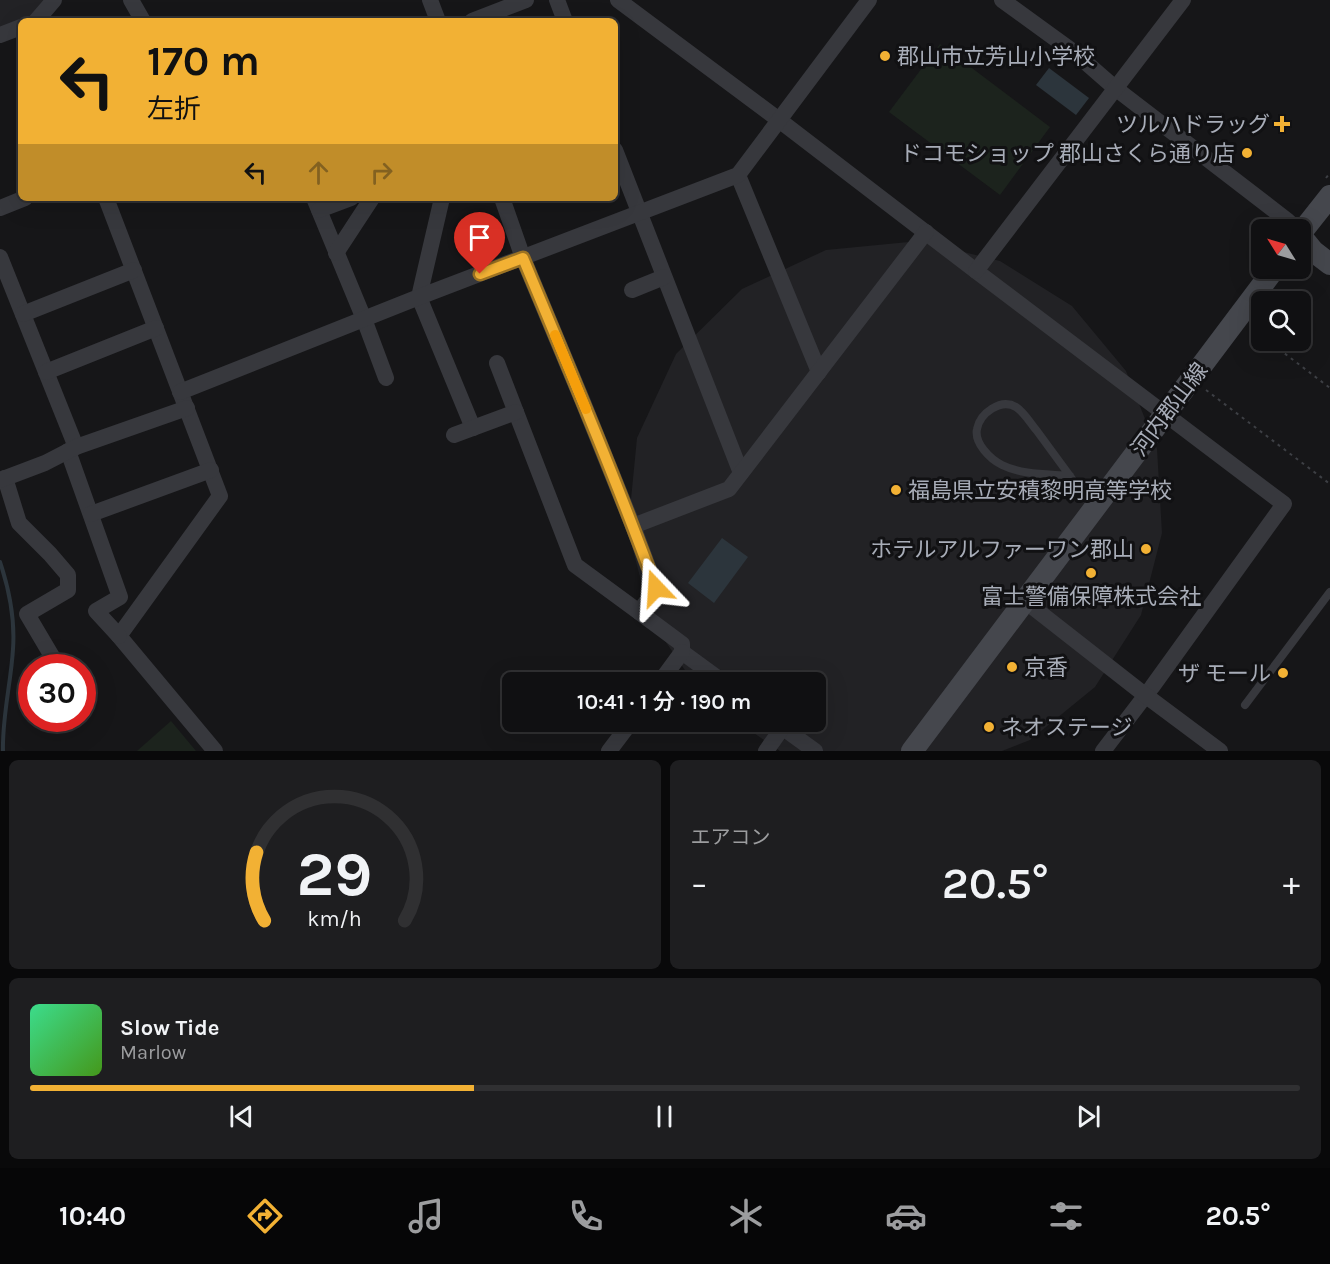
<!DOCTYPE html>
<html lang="ja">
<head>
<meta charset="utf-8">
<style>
	:root { --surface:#101012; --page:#1e1e20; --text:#f1f3f6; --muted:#9c9d9f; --line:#303032; --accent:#f2b134 }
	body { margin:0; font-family:Karla,"Noto Sans JP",sans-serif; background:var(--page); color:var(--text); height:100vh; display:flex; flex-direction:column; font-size:22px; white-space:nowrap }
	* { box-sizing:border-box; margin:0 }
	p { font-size:20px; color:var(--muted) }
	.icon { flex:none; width:33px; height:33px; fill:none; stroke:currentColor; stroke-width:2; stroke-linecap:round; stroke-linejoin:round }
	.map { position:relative; height:751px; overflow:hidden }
	.panel { display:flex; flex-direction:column; gap:9px; padding:9px; background:#09090a; flex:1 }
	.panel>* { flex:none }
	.top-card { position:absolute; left:18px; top:18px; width:600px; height:183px; border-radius:9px; box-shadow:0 6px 24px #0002,0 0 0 2px var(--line); background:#f2b134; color:#111; overflow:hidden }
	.needle { width:39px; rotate:307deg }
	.tools { position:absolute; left:1251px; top:219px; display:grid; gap:12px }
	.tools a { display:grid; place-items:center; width:60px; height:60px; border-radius:9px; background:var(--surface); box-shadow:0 6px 24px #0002,0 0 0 2px var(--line); font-size:30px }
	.speed { position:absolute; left:18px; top:654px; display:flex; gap:12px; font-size:30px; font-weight:700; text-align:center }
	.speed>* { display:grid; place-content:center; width:78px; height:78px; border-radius:50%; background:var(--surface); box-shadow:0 6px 24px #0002,0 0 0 2px var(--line); line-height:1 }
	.speed .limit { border:9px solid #d22; background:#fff; color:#111 }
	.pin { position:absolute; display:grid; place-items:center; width:51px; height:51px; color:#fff; margin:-62px -26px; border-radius:50% 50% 50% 0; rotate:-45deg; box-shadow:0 0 6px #0007 }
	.pin .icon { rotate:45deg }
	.me { position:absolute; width:66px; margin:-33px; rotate:340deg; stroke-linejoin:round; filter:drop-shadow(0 0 4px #0008) }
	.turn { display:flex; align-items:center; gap:21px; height:126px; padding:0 30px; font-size:27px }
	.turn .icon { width:78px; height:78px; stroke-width:2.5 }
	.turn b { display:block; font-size:42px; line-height:51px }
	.lanes { display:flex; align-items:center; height:57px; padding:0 30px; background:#0003; justify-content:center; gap:30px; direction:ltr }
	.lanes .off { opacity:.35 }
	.big { font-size:45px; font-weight:600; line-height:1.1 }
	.panel .card { flex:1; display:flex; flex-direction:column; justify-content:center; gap:9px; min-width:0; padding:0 21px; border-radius:9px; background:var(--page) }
	.panel .dial { align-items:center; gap:0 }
	.dial svg { height:156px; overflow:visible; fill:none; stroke:var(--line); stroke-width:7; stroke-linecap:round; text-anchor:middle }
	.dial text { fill:var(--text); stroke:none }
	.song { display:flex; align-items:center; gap:18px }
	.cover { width:72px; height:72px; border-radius:9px; background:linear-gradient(135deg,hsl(150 70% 55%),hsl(100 70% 35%)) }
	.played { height:6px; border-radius:3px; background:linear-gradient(90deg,var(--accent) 35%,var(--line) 35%) }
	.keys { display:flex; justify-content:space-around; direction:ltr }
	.heat { display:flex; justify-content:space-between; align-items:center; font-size:33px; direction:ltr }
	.panel .tiles { flex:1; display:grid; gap:9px; grid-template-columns:1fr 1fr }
	.card:last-child { grid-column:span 2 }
	.trip { position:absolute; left:502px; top:672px; width:324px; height:60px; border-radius:9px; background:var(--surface); box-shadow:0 6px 24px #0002,0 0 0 2px var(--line); font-weight:600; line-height:60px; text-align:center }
	.menu { display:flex; height:96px; justify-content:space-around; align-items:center; background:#060607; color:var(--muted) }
	.menu .icon { width:42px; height:42px }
	.menu .on { color:var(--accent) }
	.menu b { font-size:27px; color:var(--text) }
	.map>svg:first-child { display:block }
	.built { fill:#222225 }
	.green { fill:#1c231d }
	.water { fill:#2c353c }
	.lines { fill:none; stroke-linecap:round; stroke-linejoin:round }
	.stream { stroke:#2c353c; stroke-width:4 }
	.path { stroke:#3d3f44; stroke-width:2; stroke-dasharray:3 4.5; stroke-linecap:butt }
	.lane { stroke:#37383d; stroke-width:8 }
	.street { stroke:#37383d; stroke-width:16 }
	.secondary { stroke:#45474d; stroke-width:22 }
	.route-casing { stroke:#9d7322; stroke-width:15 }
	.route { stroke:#f2b134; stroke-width:10 }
	.slow { stroke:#f59e0b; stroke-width:10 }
	.poi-dot { fill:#f2b134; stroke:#111113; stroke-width:2 }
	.labels { text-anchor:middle; stroke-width:6; stroke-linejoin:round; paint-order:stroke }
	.poi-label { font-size:22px; fill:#a8adb8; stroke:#111113; text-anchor:start }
	.street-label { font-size:22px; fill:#a8adb8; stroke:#111113 }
</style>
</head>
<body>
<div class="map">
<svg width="1330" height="751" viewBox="0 0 1330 751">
	<rect width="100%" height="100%" fill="#161618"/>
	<g class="built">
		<polygon points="0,0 51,0 38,16 0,30"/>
		<polygon points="919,241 1000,261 1072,306 1126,371 1157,449 1162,533 1141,615 1095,687 1030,740 1002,751 780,751 738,722 816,722 816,682 693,682 651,620 628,530 637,438 676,354 742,289 826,250"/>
	</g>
	<g class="green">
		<polygon points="940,44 1050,127 1000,195 889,112"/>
		<polygon points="171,721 196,751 137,751"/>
	</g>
	<g class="water">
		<polygon points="1049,68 1089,98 1076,115 1036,85"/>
		<polygon points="722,538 748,557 714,603 688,583"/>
	</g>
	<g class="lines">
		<path class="stream" d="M0 562C9 589 15 621 13 649 11 683 2 717 3 751"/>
		<g class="path">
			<polyline points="1326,178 1330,173"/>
			<polyline points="1292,275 1298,268"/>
			<polyline points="1252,329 1262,336"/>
			<polyline points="1267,340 1330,388"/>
			<polyline points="1206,390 1330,484"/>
		</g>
		<g class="lane">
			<path d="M1070 476C1048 474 1022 475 1002 465 990 459 974 443 977 429 980 413 1001 398 1016 407 1024 412 1031 424 1037 431 1048 446 1059 461 1070 476L1077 486 1099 503"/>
			<polyline points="1245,705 1330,592"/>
		</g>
		<g class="street">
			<polyline points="131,0 143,21"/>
			<polyline points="430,0 438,21"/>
			<polyline points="557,0 565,21"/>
			<polyline points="618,0 779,120 976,271 1284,504 1152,687 1103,751"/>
			<polyline points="1002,0 1075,53 1115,88 1288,221 1295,230"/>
			<polyline points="36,21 54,0"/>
			<polyline points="472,21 526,0"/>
			<polyline points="0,35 21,27"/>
			<polyline points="615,150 741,473"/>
			<polyline points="738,175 819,372"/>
			<polyline points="106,198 220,496 119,636 215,751"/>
			<polyline points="314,198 364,319 386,378"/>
			<polyline points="442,198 419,297 473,428"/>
			<polyline points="502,198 523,258 583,402 633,526 656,588 639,612 682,644 682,652 723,682"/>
			<polyline points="0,208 25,198"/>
			<polyline points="319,210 351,198"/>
			<polyline points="336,253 372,198"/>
			<polyline points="0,257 76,447"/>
			<polyline points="976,271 1183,0"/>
			<polyline points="632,290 664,277"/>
			<polyline points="23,314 134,270"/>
			<polyline points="497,363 575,565 639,612"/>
			<polyline points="46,372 156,328"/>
			<polyline points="180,392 419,297 738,175 869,0"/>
			<polyline points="454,435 516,412"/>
			<polyline points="68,451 120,597 96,611 119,636"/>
			<polyline points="5,478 19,523 50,554 68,575 68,590 27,614 53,658 55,668"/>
			<polyline points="0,480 45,463 76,447 187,408"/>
			<polyline points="91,514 211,470"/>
			<polyline points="633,526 729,489 926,232"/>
			<polyline points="1025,601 1145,695 1220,751"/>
			<polyline points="660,682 682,652"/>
			<polyline points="775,722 815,751"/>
			<polyline points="609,751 631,722"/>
			<polyline points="766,751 783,727"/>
		</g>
		<g class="secondary">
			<polyline points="1300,234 1330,196"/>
			<polyline points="1300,235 1313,251 1330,264"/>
			<polyline points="912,751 1275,268"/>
		</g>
	</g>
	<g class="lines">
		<defs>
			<path id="route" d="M480 274 523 258C569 368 615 477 656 588"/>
		</defs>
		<use href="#route" class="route-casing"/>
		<use href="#route" class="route"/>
		<polyline class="slow" points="555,335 586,409"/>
	</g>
	<g class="poi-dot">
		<circle cx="885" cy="56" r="6"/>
		<path d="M1279 115h6v6h6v6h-6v6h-6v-6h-6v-6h6z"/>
		<circle cx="1247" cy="153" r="6"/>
		<circle cx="896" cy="490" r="6"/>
		<circle cx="1146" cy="549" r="6"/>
		<circle cx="1091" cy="573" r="6"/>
		<circle cx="1012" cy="667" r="6"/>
		<circle cx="1283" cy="673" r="6"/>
		<circle cx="989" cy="727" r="6"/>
	</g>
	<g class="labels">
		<g class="poi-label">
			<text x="897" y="64">郡山市立芳山小学校</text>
			<text x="1270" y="132" text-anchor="end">ツルハドラッグ</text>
			<text x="1235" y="161" text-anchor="end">ドコモショップ 郡山さくら通り店</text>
			<text x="908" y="498">福島県立安積黎明高等学校</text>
			<text x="1134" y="557" text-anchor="end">ホテルアルファーワン郡山</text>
			<text x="1091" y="604" text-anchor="middle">富士警備保障株式会社</text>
			<text x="1024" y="675">京香</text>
			<text x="1271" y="681" text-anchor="end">ザ モール</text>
			<text x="1001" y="735">ネオステージ</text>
		</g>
		<g class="street-label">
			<text transform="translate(1169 409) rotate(-53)" y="8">河内郡山線</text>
		</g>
	</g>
</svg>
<div class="tools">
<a><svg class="needle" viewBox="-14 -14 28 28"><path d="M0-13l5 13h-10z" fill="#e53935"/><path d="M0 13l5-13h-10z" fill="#9c9d9f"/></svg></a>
<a><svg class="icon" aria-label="search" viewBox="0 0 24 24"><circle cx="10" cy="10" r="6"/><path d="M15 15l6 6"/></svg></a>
</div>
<div class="speed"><div class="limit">30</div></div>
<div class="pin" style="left:480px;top:274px;background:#d93025"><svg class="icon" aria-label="arrive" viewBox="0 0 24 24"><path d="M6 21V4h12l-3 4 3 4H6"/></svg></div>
<svg class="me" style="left:656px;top:588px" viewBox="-20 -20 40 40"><path d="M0-17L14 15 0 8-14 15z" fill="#f2b134" stroke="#fff" stroke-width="4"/></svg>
<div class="trip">10:41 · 1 分 · 190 m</div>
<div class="top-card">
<div class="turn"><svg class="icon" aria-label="left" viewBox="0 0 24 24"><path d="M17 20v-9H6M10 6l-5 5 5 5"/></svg><div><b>170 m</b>左折</div></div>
<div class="lanes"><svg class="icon" aria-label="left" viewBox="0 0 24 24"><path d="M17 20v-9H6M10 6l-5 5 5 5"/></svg><svg class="icon off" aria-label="ahead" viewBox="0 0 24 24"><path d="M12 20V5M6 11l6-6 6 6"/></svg><svg class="icon off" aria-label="right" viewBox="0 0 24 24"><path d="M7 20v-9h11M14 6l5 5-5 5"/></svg></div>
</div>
</div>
<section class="panel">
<div class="tiles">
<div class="card dial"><svg viewBox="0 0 100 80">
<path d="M14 69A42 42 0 1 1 86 69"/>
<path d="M14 69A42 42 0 0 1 10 34" stroke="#f2b134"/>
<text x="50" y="56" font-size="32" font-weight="700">29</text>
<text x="50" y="72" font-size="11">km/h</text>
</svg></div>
<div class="card"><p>エアコン</p>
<div class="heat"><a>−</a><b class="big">20.5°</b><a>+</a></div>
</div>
<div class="card">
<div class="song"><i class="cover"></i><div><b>Slow Tide</b><p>Marlow</p></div></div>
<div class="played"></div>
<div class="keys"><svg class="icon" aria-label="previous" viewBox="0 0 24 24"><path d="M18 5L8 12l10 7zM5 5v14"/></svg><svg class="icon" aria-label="pause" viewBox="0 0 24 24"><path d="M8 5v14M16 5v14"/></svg><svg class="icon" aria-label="next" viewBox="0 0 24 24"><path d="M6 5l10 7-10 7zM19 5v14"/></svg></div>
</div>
</div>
</section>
<nav class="menu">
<b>10:40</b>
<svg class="icon on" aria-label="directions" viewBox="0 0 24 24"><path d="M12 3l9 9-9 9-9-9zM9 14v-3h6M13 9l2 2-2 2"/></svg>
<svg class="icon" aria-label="music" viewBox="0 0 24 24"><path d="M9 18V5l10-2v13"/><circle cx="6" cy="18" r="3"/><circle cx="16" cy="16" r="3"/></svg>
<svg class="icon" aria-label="phone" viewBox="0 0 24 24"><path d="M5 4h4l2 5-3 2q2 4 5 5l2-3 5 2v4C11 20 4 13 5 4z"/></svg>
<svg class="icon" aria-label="climate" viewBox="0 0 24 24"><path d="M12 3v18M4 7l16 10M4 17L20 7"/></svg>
<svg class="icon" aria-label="car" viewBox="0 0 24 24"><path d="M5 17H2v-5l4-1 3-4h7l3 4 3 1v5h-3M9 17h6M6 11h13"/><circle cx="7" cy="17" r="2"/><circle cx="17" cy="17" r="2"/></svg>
<svg class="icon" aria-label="filters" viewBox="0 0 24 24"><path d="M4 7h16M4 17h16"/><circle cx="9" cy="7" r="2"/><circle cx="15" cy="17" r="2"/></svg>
<b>20.5°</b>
</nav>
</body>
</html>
